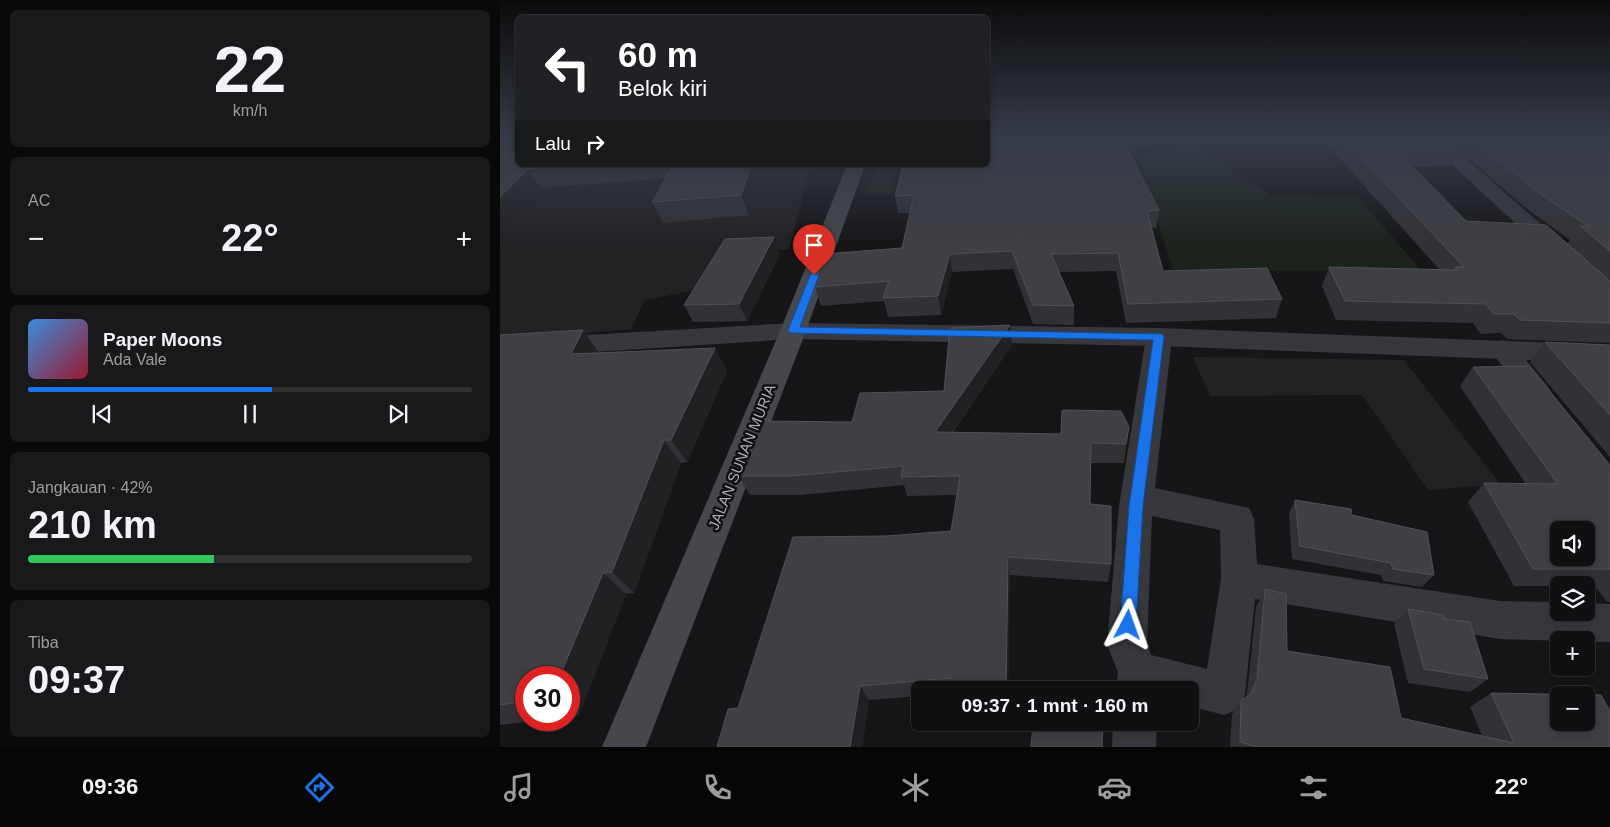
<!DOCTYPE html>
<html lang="id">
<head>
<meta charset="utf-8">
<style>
	:root { --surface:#101012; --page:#19191b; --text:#f1f3f6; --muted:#9c9d9f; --line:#303032; --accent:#1a73e8 }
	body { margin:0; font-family:Helvetica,sans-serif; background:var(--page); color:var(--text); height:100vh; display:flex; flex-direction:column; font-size:19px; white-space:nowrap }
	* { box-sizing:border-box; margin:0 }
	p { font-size:16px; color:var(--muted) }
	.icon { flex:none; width:28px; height:28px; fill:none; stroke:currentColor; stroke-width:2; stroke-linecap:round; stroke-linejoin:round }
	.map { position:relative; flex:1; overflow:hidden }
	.details { display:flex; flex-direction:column; gap:10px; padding:10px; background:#09090a; width:500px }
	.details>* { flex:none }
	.guide { position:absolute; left:15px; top:15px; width:475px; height:152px; border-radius:8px; box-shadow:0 2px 8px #0003,0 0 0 1px var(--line); background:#202124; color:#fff; overflow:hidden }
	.fabs { position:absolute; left:1050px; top:521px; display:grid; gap:10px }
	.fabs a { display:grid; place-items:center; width:45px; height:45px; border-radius:8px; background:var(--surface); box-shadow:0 2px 8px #0003,0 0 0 1px var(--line); font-size:25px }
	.speed { position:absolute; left:15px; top:666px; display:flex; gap:10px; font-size:25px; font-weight:700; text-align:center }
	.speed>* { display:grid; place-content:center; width:65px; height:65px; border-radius:50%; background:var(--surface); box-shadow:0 2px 8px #0003,0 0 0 1px var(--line); line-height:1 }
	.speed .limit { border:8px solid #d22; background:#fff; color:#111 }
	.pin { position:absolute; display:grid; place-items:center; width:42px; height:42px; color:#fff; margin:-51px -21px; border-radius:50% 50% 50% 0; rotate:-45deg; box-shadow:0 0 5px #0007 }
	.pin .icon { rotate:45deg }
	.me { position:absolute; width:55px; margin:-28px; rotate:4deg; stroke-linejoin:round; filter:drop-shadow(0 0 4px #0008) }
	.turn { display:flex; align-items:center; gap:18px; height:105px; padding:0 20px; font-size:22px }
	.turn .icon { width:65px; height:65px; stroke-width:2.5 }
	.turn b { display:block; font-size:35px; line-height:42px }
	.then { display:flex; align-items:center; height:48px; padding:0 20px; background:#0003; gap:10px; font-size:19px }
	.big { font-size:38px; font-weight:700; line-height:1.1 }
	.details .widget { flex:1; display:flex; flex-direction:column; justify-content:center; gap:8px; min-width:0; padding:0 18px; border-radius:8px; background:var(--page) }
	.details .dial { align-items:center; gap:0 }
	.dial b { font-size:65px; line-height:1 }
	.song { display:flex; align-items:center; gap:15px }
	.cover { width:60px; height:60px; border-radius:8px; background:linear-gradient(135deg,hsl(210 70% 55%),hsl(350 70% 35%)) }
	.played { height:5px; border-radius:2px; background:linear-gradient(90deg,var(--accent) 55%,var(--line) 55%) }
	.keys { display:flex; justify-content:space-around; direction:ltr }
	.heat { display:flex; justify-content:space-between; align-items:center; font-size:28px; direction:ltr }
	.charge { height:8px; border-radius:4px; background:linear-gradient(90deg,#34c759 42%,var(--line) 0) }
	.trip { position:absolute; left:411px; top:681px; width:288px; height:50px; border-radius:8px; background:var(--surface); box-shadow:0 2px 8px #0003,0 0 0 1px var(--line); font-weight:700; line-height:50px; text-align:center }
	.dock { display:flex; height:80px; justify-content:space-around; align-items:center; background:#060607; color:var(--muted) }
	.dock .icon { width:35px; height:35px }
	.dock .active { color:var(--accent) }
	.dock b { font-size:22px; color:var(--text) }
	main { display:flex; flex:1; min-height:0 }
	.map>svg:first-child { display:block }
	.built { fill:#222225 }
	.green { fill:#1c231d }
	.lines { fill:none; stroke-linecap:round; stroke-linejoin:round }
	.minor { fill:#37383d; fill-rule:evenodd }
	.tertiary { fill:#37383d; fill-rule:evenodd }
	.secondary { fill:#45474d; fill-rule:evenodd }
	.wall { fill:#323236; fill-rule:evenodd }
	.shaded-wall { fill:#212124 }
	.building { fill:#3f3f44; stroke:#4f5156; fill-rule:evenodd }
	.route { fill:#1a73e8; stroke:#114b97 }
	.labels { text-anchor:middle; stroke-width:5; stroke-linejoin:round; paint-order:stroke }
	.street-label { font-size:15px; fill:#a8adb8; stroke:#111113 }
</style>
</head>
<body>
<main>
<section class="details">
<div class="widget dial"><b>22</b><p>km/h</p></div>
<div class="widget"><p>AC</p>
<div class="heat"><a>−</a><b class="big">22°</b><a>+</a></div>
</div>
<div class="widget">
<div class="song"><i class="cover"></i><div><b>Paper Moons</b><p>Ada Vale</p></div></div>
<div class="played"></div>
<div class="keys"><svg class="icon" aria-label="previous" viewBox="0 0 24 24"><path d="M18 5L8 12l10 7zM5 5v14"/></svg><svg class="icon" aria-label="pause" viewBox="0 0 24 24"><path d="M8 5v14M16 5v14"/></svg><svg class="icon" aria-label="next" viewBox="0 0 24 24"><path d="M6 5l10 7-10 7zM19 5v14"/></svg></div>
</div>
<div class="widget"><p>Jangkauan · 42%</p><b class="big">210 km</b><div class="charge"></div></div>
<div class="widget"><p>Tiba</p><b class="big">09:37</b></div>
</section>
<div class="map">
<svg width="1110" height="747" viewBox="0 0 1110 747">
	<rect width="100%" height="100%" fill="#161618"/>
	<g class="built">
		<polygon points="150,165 311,165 289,249 226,254 208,288 145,300 131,329 0,341 0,176"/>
		<polygon points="693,357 904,360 1000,484 928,490 862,395 710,396"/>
	</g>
	<g class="green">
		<polygon points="692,143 771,196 858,197 920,269 674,273 637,156"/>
		<polygon points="376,169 397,169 391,195 365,195"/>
	</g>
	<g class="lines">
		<g class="minor">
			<polygon points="926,140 945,140 1110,285 1110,305 1101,303"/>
			<polygon points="293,323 302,325 306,331 302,337 293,339 0,358 0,340"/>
			<path d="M659 328 668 331 672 337 655 488 749 508 754 519 757 564 1000 601 1059 602V612H1086V603L1110 604V642L1000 639 755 599 745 694 739 709 724 715 690 706V690H616L618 672 607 645 619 506 646 337 650 331ZM652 516 720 530 721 579 707 669 651 655 647 645Z"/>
			<polygon points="1003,340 1012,343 1049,388 1053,395 1049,402 1039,405 1029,402 994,355 990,349 994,343"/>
			<polygon points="613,722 657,722 656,747 612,747"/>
		</g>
		<polygon class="tertiary" points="293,323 659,328 1110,345 1110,363 659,346 293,339 284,337 280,331 284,325"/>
		<polygon class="secondary" points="347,165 365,165 306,331 146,747 102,747 280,331"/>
	</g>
	<g class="wall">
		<polygon points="488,140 676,140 627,149 659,210 656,228 652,228 663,271 782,299 776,318 626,323 616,271 559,272 574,306 574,325 533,324 513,269 452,272 441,315 388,317 384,301 321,306 315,287 402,248 410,213 398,213 395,196"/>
		<path d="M823 140H1110V343L1007 339 1001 333 981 334 973 323 836 320 822 286 829 267 939 269ZM958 149 1026 208 1070 240 1067 244 966 221 913 167 950 165Z"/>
		<polygon points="18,165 257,165 261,176 249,215 163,223 152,202 167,178 41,188"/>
		<polygon points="280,254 247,321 193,322 184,305"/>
		<polygon points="83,330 99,353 215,348 227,371 187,462 181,463 134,593 126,594 79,715 69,716 69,678 26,678 26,720 40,720 0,725 0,335"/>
		<polygon points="1045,342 1110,345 1110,457 1030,362"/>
		<polygon points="512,345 453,432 561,434 629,427 624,463 591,463 590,504 611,564 608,582 510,575 508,690 420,690 420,696 369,700 362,747 217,747 238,708 386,536 451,531 457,495 407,496 404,485 301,495 250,495 238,476 352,422 444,391"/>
		<polygon points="973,367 1110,465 1110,602 1107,602 1095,586 1086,586 1086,585 1059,585 1059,586 1014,586 968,502 984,483 1026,484 960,386"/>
		<polygon points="795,500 852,515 934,575 922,587 883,581 881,575 792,559 789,513"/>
		<polygon points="765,589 787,651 901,718 982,736 970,707 991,693 1110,747 730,747 732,714 741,700 745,698 747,694 756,607"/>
		<polygon points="908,609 944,619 988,679 970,692 908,683 894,624"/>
	</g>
	<g class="shaded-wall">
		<polygon points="619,140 676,140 618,150"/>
		<polygon points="251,165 257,165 261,176 249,215 241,195"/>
		<polygon points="28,169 41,188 0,233 0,197"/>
		<polygon points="274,237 280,254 247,321 239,304"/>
		<polygon points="450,254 452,272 441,315 438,296"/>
		<polygon points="510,325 512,345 439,451 435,432"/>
		<polygon points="83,330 99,353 71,354"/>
		<polygon points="215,348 227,371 187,462 171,440"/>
		<polygon points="164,440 181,463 134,593 112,572"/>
		<polygon points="508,557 510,575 508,690 506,690"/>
		<polygon points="103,573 126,594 79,715 69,709 69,678 59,678"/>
		<polygon points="360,686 369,700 362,747 350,747"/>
	</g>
	<g class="building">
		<polygon points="0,140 18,140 18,165 75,165 28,169 0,197"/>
		<polygon points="488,140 623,140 659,210 647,211 663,271 767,268 782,299 628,304 618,253 551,254 574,306 533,305 512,251 450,254 438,296 383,298 389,281 315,287 323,254 402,248 414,195 395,196 403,165 488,165"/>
		<polygon points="844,140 950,140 958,148 897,151 966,221 1046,225 1110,281 1110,323 1020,320 1014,314 994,314 985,304 845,301 829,267 957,270 955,267 964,267"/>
		<polygon points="976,140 1110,140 1110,251 1080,226 1089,227 1036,191"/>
		<polygon points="174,165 251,165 241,195 152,202"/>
		<polygon points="274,237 239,304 184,305 225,239"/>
		<polygon points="510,325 435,432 561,434 562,410 621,411 629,427 626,444 591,443 590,504 611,506 611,564 508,557 506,690 450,690 451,678 360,686 350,747 217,747 228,709 238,708 293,537 386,536 451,531 460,476 401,477 403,466 291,476 238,476 263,421 352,422 360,393 444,391 450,328"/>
		<polygon points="83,330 71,354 215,348 171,440 164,440 112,572 103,573 59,678 26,678 26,701 0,705 0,335"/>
		<polygon points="1045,342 1110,345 1110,415"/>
		<path d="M1029 366 1110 465V569H1033L984 483 1058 484 973 367ZM1059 530H1086V558H1059Z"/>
		<polygon points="795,500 851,509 852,515 927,532 934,575 893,569 891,563 800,546"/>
		<path d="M765 589 786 594 787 651 890 667 901 718 1014 743 991 693 1101 695 1110 711V747H757L740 742 741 700 750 695 757 679ZM1059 695H1086V722H1059Z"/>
		<polygon points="908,609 943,615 944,619 970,622 988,679 924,669"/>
		<polygon points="533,722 603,722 602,747 531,747"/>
	</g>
	<linearGradient id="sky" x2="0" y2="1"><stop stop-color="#0c0c0d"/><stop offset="0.57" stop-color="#363c48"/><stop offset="1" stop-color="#363c48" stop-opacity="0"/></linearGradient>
	<rect width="1110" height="245" fill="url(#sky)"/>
	<polygon class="route" points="311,273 319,275 300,327 662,334 664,337 643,506 636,625 634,631 628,633 623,631 620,625 629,506 653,340 290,333 288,330"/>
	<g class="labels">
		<g class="street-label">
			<text transform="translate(242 457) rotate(-68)" y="5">JALAN SUNAN MURIA</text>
		</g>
	</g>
</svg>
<div class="fabs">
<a><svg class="icon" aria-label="sound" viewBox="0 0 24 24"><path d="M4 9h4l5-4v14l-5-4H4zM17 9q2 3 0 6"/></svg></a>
<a><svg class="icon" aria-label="layers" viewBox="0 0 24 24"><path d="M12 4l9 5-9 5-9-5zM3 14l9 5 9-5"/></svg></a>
<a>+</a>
<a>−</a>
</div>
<div class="speed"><div class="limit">30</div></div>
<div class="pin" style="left:314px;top:275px;background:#d93025"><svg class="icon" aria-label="arrive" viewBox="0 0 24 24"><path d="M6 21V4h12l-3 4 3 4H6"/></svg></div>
<svg class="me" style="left:628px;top:625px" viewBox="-20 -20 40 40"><path d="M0-17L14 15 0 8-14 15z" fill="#1a73e8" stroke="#fff" stroke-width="4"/></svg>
<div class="trip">09:37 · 1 mnt · 160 m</div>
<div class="guide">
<div class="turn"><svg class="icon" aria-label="left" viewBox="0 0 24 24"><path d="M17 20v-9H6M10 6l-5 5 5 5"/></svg><div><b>60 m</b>Belok kiri</div></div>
<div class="then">Lalu<svg class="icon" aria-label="right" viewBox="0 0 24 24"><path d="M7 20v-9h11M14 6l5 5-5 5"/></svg></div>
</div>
</div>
</main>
<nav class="dock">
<b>09:36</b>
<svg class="icon active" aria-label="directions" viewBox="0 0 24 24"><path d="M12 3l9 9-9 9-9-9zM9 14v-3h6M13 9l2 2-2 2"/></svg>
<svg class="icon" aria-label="music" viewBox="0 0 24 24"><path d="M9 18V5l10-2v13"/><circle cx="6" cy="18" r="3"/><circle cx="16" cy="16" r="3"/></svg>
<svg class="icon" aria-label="phone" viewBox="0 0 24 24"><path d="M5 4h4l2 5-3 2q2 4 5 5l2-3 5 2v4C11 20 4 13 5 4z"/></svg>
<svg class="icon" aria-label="climate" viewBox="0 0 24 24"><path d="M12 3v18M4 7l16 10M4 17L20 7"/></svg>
<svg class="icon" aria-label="car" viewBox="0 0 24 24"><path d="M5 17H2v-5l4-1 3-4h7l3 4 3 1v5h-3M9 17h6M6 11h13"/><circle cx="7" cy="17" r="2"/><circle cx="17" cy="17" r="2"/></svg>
<svg class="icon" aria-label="filters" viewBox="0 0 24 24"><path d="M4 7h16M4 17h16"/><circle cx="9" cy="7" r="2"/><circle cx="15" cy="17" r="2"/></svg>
<b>22°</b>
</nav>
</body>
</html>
